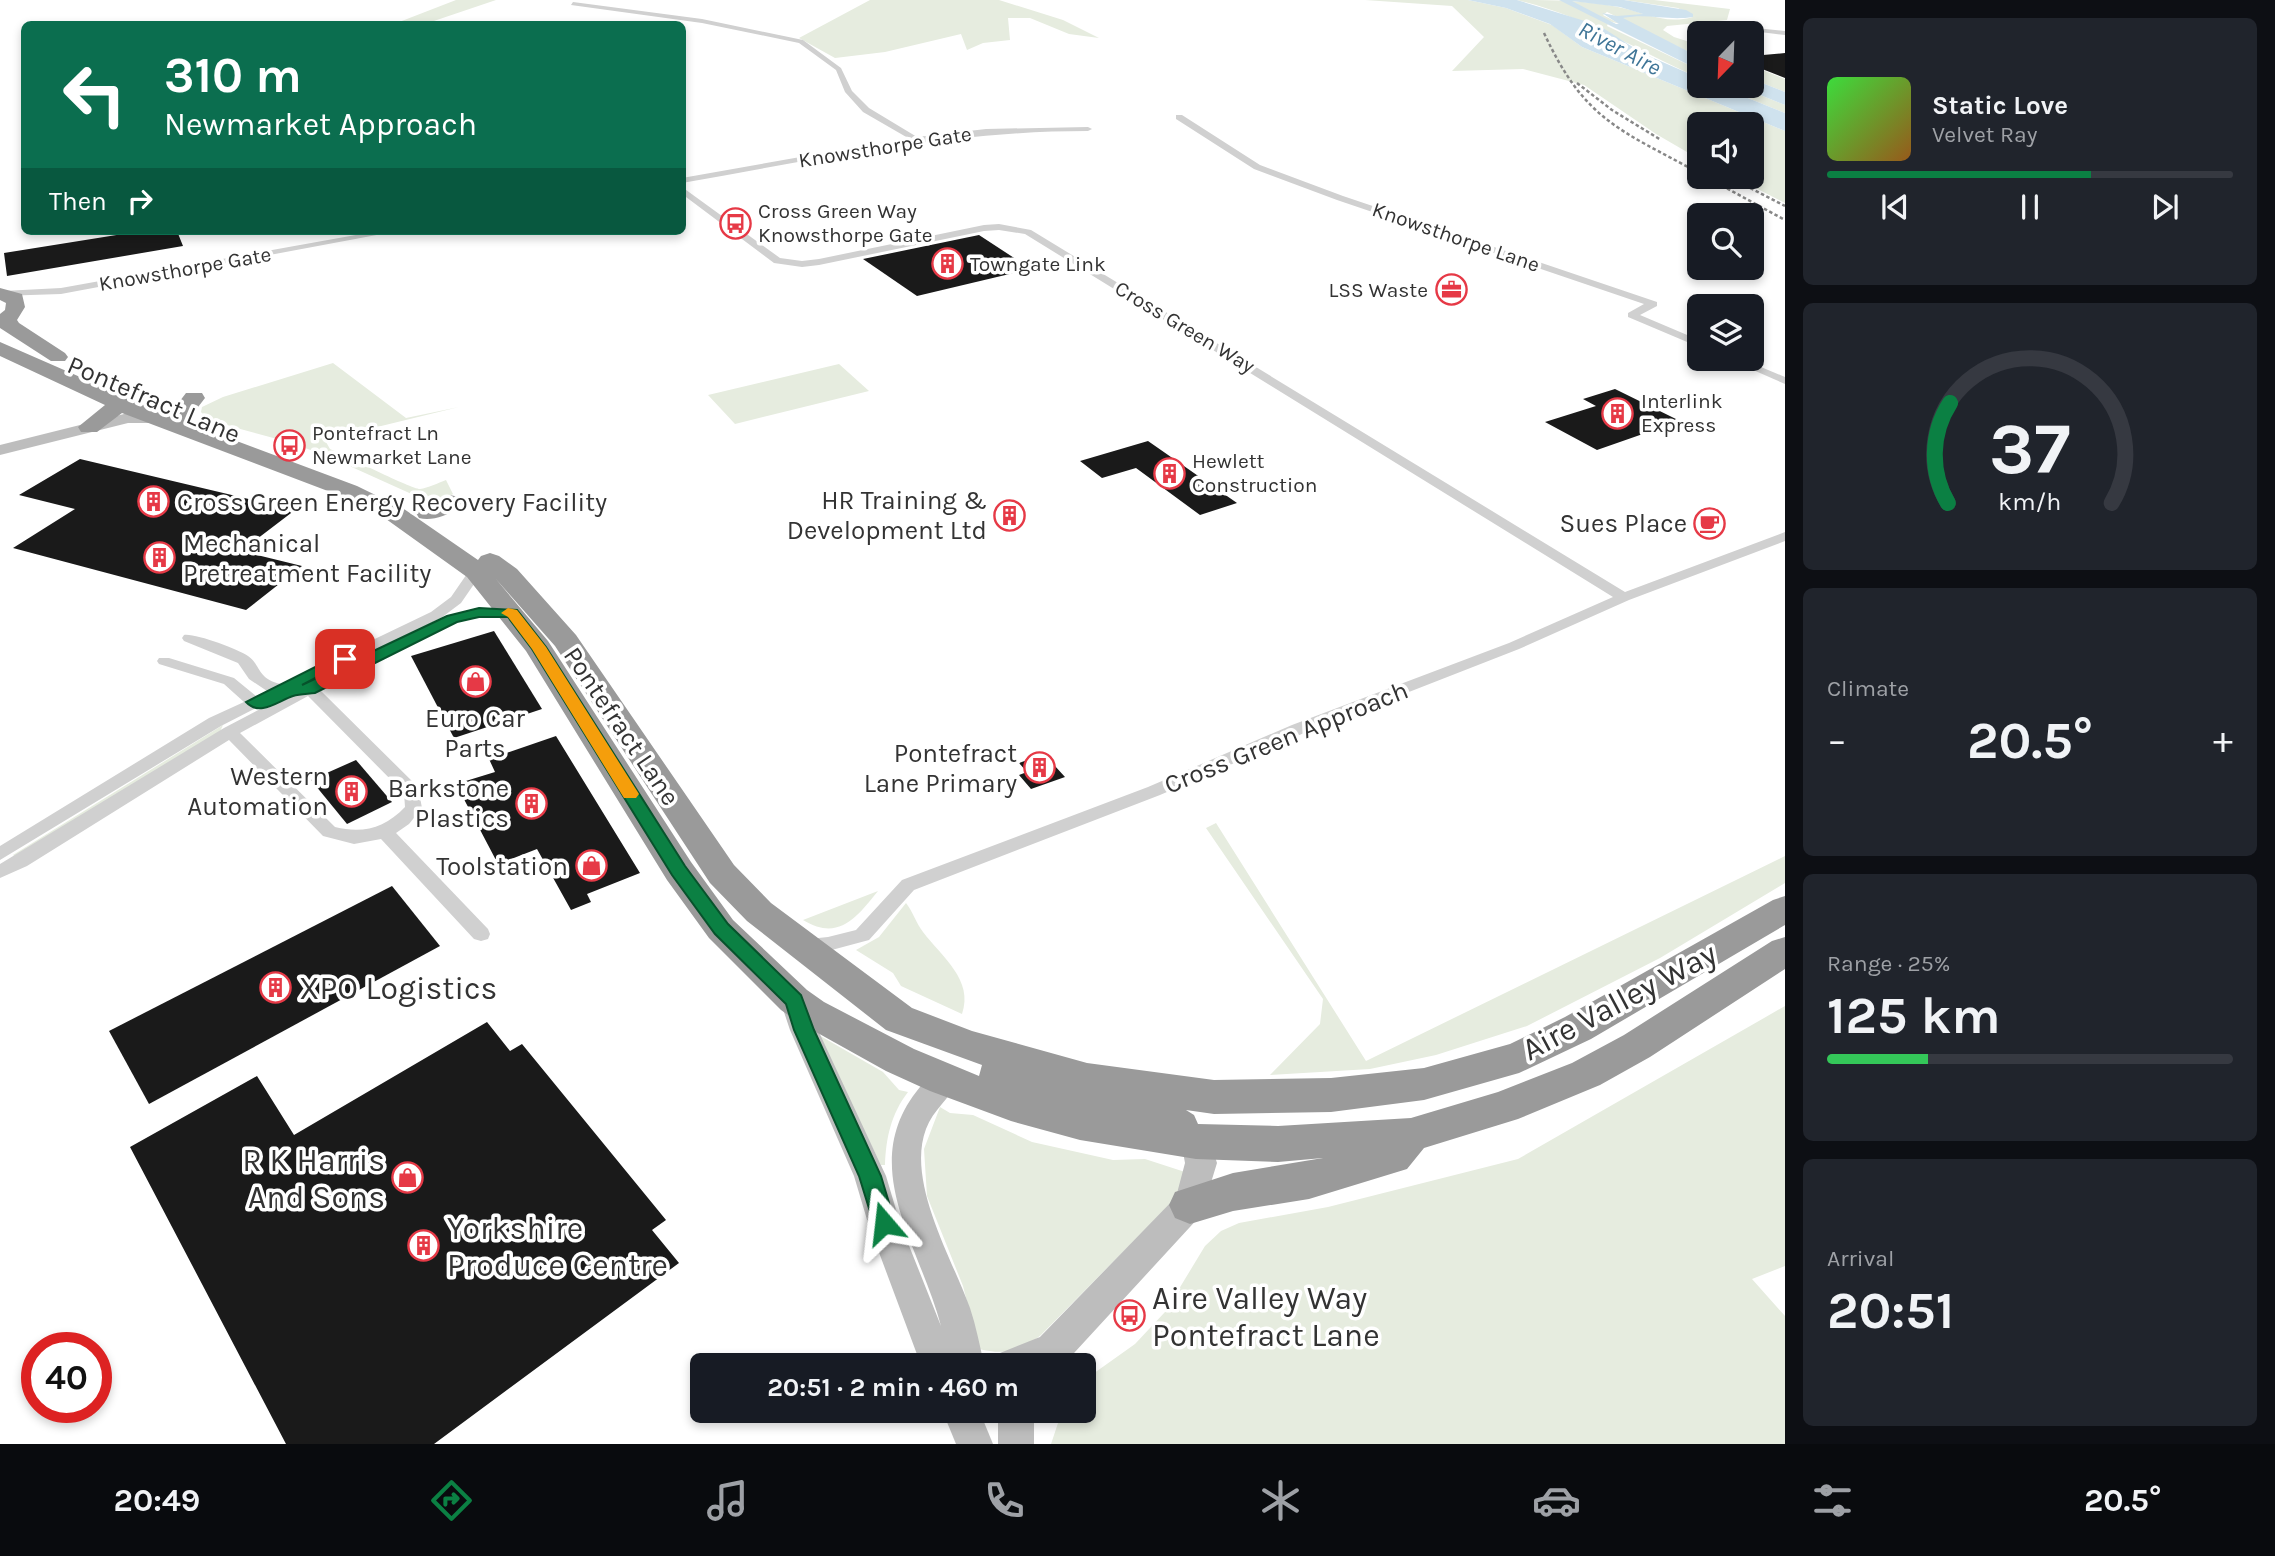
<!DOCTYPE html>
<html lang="en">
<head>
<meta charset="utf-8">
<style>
	:root { --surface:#171b24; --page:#20242c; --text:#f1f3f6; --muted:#9ea1a6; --line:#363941; --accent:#0b8043 }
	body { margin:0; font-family:Karla,sans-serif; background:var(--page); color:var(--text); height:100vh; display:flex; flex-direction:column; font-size:26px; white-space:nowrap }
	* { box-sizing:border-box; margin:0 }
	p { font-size:23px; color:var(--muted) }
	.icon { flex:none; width:38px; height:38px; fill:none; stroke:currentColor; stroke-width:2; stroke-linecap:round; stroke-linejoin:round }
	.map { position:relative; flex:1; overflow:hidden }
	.details { display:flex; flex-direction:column; gap:18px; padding:18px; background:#0d0f14; width:490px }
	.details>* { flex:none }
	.guide { position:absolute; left:21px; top:21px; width:665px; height:214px; border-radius:10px; box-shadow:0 4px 10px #0003; background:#0b6e4f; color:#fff; overflow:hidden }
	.needle { width:46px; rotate:203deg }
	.tools { position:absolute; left:1687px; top:21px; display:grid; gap:14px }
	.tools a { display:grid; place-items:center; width:77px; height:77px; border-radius:10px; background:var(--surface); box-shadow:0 4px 10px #0003; font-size:35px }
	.speed { position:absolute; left:21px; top:1332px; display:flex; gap:14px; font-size:35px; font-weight:700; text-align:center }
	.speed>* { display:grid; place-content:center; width:91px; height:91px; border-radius:50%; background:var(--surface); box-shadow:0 4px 10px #0003; line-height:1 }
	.speed .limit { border:10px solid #d22; background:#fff; color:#111 }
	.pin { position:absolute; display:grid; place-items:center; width:60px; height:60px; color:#fff; margin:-30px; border-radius:14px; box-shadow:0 4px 10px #0006 }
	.me { position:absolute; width:77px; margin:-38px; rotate:343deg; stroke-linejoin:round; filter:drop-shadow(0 0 5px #0008) }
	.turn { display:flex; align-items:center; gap:24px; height:147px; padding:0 28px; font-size:32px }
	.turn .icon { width:91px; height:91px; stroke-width:2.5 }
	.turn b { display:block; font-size:49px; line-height:60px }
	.then { display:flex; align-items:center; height:66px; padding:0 28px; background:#0003; gap:14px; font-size:26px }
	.big { font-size:52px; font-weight:700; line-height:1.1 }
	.details .card { flex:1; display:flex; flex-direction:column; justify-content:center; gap:10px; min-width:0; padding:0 24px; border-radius:10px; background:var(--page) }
	.details .dial { align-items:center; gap:0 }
	.dial svg { height:182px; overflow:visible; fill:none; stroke:var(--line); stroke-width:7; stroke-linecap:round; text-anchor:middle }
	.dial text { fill:var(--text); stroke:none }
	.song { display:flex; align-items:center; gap:21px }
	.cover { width:84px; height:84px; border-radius:10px; background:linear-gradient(135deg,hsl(120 70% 55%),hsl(30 70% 35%)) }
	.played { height:7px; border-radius:4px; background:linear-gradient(90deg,var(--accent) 65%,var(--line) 65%) }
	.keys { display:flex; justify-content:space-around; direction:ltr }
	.heat { display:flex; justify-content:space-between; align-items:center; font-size:38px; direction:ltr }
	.charge { height:10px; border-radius:5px; background:linear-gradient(90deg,#34c759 25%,var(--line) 0) }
	.trip { position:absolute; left:690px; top:1353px; width:406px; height:70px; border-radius:10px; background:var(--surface); box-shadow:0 4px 10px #0003; font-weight:700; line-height:70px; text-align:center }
	.dock { display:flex; height:112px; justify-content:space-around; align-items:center; background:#090b0e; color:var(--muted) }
	.dock .icon { width:49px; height:49px }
	.dock .selected { color:var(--accent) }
	.dock b { font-size:32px; color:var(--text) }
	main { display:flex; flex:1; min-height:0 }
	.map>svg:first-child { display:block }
	.green { fill:#e6ecdf }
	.water { fill:#cfe2ee; fill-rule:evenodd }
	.building { fill:#1a1a1a }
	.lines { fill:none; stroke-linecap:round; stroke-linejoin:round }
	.street { fill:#d0d0d0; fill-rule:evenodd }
	.secondary { fill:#bdbdbd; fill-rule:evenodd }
	.highway { fill:#9a9a9a; fill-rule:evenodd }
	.rail { stroke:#888; stroke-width:2.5; stroke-dasharray:3.5 2.5; stroke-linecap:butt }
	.route { fill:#0b8043; stroke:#07532c; stroke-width:2 }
	.slow { fill:#f59e0b }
	.labels { text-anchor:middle; stroke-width:7; stroke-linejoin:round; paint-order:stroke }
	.far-street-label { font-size:21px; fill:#333; stroke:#fff }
	.far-poi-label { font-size:21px; fill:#333; stroke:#fff; text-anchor:start }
	.far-water-label { font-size:23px; font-style:italic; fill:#3f7597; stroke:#fff }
	.street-label { font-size:26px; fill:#333; stroke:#fff }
	.poi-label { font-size:26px; fill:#333; stroke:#fff; text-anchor:end }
	.near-poi-label { font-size:32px; fill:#333; stroke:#fff; text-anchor:start }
	.near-street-label { font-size:32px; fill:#333; stroke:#fff }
</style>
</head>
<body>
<main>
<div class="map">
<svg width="1785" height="1444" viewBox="0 0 1785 1444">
	<rect width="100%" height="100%" fill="#fff"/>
	<g class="green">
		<polygon points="456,0 496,0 425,24 394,24"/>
		<polygon points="870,0 999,0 1063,20 1099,38 1069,34 1030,18 1008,18 1010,40 983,43 967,50 961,34 885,52 835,58 799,38"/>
		<polygon points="1365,0 1468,0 1506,8 1552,25 1582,47 1785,131 1785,203 1734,177 1752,177 1752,124 1699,124 1699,159 1656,134 1584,85 1523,69 1452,71 1484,37 1452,6"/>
		<path d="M1517 0C1554 0 1583 0 1618 7 1644 12 1664 25 1693 17L1678 8 1624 0H1654L1730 9 1727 20 1667 26 1663 30 1674 37 1699 45V57L1607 12 1603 15 1620 24 1609 21 1607 26 1699 70V78C1628 46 1587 17 1517 0Z"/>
		<polygon points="1752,66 1785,79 1785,92 1752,79"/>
		<polygon points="1718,86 1738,86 1785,105 1785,113"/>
		<path d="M333 363 406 418 459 407 328 439 326 442 330 449C345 455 411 489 420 489 428 488 438 483 446 480L453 494 445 499 427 501 334 459 292 443 233 427 205 417 201 412 202 407 223 397Z"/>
		<polygon points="839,364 869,391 735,424 708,395"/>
		<polygon points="223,725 218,736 16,857 13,855"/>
		<polygon points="1216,823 1366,1061 1785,856 1785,883 1660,958 1527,1026 1436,1055 1370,1069 1270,1075 1320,1024 1323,999 1206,828"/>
		<path d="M878 891C857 917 839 942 803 920Z"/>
		<path d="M906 903C913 912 916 923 923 932 942 957 974 980 962 1014L901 986 893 973 856 950 879 937Z"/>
		<polygon points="1785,1006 1785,1266 1752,1279 1785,1316 1785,1444 1051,1444 1062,1411 1083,1410 1083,1381 1135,1344 1165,1312 1205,1246 1221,1231 1239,1223 1328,1207 1518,1159"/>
		<path d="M817 1034 883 1072 899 1090 908 1092C891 1114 886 1138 885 1165H881Z"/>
		<path d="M940 1107 950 1113 973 1115 1032 1142 1113 1160 1145 1159 1185 1172 1181 1188 1172 1202 1041 1335C1021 1352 1004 1355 979 1349L963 1286 927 1196 924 1149Z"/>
	</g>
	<g class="water">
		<polygon points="1468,0 1517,0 1588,22 1592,24 1584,25 1603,28 1642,53 1699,78 1699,86 1718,86 1785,113 1785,131 1582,47 1550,24 1506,8"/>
		<path d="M1559 0H1624L1686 10 1693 14V17C1668 21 1647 13 1623 18L1699 57V70ZM1572 1 1620 7 1643 14 1617 16 1602 13 1619 24H1616Z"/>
		<polygon points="1752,79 1785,92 1785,105 1738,86 1752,86"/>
	</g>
	<g class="building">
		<polygon points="1785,53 1785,78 1752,65 1752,56"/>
		<polygon points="128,231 177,231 183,246 7,276 4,253 129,233"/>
		<polygon points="979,235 1031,269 917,296 863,259"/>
		<polygon points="1615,389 1680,421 1597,450 1545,422 1596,406 1583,399"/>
		<polygon points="1148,441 1237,503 1200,515 1136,468 1102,478 1080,461"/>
		<polygon points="80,459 295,510 241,551 302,566 246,610 13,548 75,509 19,495"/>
		<polygon points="494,631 542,709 454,738 411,656"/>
		<polygon points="556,736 640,873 587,894 591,902 571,910 537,849 498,864 456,784 495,772 489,759"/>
		<polygon points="1044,754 1065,777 1031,789 1019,775 1027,772 1019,763"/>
		<polygon points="356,760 392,802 347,824 311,780"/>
		<polygon points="392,886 440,946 149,1104 109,1031"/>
		<polygon points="487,1022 510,1051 522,1044 666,1220 652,1230 679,1263 434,1444 286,1444 130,1147 257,1076 294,1135"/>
	</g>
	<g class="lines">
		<g class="street">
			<path d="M573 2 702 19 803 40 841 68 852 91 869 108 917 137 986 129 1088 127 1092 129 1088 131C950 131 817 159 682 183V178L908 138 863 112 845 92 836 70 799 43 702 23 571 5Z"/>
			<polygon points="1746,27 1785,31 1785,35 1744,30"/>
			<polygon points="1176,115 1182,115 1260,165 1343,196 1657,302 1657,306 1640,315 1699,340 1699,347 1628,317 1628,313 1644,304 1337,200 1254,169 1176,119"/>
			<polygon points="682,187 780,258 802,261 819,259 984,225 999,224 1031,230 1625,592 1785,532 1785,541 1629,600 1519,649 1304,733 1160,795 914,890 869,940 828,951 799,950 797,945 799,940 828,937 856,930 902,880 1148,787 1292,725 1509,643 1613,597 1025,234 999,230 984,231 819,265 802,267 774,263 682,194"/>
			<polygon points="378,231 398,231 61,294 0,296 0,292 3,291 61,288"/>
			<polygon points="1728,359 1742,359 1785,377 1785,384"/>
			<path d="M476 567 483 571 461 603 441 618 268 702 267 706 447 616 479 609 517 610 519 613 517 616 512 617H479L457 622 320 690 418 787 422 808 409 824 396 833 488 929 490 934 488 939 481 941 474 939 381 839 354 844 323 836 229 740 27 866 0 878V864L224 728 264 707H258L221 726 0 860V846L209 718 244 702 224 684 159 664 157 661 159 658H169L234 678 256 696 267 691 249 679 238 663 184 641 182 638 184 635C195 633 237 649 248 656 261 665 257 679 281 684L431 612 451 597 471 568ZM308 696 404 793 405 807C385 828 363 834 335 827L240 733Z"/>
		</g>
		<g class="secondary">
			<polygon points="128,413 151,413 159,418 151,423 128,423 0,455 0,445"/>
			<path d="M794 989 804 992 818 1030 886 1176 900 1223 941 1326C920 1245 855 1165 920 1087 930 1074 937 1065 954 1071L959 1080C950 1098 933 1110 926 1129 906 1182 952 1258 970 1308 976 1326 980 1346 984 1365H921L868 1223 854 1176 790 1030 780 1000 784 992Z"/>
			<polygon points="1196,1128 1207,1132 1217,1163 1201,1215 1063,1365 994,1365 1000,1353 1040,1337 1176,1197 1185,1163 1181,1141 1185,1132"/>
			<polygon points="942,1410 979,1410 993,1444 956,1444"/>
			<polygon points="1002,1410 1038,1410 1034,1420 1034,1444 998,1444 998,1420"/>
		</g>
		<g class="highway">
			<polygon points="0,288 22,294 25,307 17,320 19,323 65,353 68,357 65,361 51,361 0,328 0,314 5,310 6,303 0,300"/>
			<path d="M0 342 174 418 173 410 186 393H202L205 398 195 411 192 421 186 422 357 486 404 509 478 560 481 556 490 553 499 556 517 569 576 635 734 865 771 903 912 1008 972 1031 1087 1063 1214 1080 1331 1078 1424 1068 1510 1044 1565 1017 1773 900 1785 896V925L1591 1039 1519 1073 1424 1100 1331 1112 1214 1114 1186 1110 1194 1115 1198 1124 1278 1126 1411 1118 1498 1092 1572 1063 1624 1035 1772 941 1785 937V969L1650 1057 1600 1085 1518 1119 1424 1148 1407 1169 1309 1199 1233 1211 1190 1224 1175 1218 1169 1205 1175 1192 1233 1173 1323 1158 1278 1162 1196 1159 1080 1140 1011 1121 930 1091 886 1071 798 1022 781 1010 709 938 667 880 526 651 467 577 386 519 341 496 122 413 97 432H81L78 427 105 405 0 356ZM495 578 555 646 710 883 747 921 886 1030 982 1065 979 1076 914 1049 824 1002 807 990 733 920 691 862 548 641Z"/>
			<path d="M450 495 459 497 462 502C454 514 433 522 419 518L416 513 419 508Z"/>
		</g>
		<g class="rail">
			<path d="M1544 33C1585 121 1619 129 1699 173"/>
			<polyline points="1577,83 1612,110 1661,140"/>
			<polyline points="1706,177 1785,220"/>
			<polyline points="1729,177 1785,206"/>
		</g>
	</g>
	<path class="route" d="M479 608 517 610 546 647 685 866 728 924 801 995 814 1030 881 1176 895 1223 892 1231 884 1234 876 1231 859 1176 794 1030 786 1004 715 934 672 875 532 649 508 617H479L457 622 315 693C308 694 300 694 293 696 278 701 260 717 246 702L339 655H350L352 659 302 685 447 616Z"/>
	<polygon class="slow" points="508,608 517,610 546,647 639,794 636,798 624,798 532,649 508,617 501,613"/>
	<defs>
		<symbol id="bus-ring" viewBox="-11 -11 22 22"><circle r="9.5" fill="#fff" stroke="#e63946" stroke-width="1.5"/><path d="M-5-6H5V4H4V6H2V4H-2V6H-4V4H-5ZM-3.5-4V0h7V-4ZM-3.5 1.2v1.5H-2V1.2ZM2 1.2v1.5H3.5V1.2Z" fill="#e63946"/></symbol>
		<symbol id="building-ring" viewBox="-11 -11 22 22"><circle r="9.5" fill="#fff" stroke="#e63946" stroke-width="1.5"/><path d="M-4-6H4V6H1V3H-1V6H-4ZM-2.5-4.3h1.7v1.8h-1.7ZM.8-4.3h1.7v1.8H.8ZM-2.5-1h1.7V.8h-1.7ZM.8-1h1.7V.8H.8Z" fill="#e63946"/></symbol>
		<symbol id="office-ring" viewBox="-11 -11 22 22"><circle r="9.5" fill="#fff" stroke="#e63946" stroke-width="1.5"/><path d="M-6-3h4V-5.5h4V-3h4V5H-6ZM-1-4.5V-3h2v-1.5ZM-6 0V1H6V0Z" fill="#e63946"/></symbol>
		<symbol id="cafe-ring" viewBox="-11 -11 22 22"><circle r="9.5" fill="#fff" stroke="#e63946" stroke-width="1.5"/><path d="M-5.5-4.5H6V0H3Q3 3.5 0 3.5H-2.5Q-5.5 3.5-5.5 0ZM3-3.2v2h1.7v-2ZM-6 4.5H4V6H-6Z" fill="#e63946"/></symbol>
		<symbol id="shop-ring" viewBox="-11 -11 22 22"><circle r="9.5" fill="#fff" stroke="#e63946" stroke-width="1.5"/><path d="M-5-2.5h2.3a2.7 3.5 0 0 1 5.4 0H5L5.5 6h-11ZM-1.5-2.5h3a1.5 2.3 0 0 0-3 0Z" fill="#e63946"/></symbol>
	</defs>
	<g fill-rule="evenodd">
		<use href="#bus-ring" x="718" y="206" width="35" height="35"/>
		<use href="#building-ring" x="930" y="246" width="35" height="35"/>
		<use href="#office-ring" x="1434" y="272" width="35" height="35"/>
		<use href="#building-ring" x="1600" y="396" width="35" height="35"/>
		<use href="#bus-ring" x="272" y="428" width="35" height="35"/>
		<use href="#building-ring" x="1152" y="456" width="35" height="35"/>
		<use href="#building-ring" x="136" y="484" width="35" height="35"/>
		<use href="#building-ring" x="992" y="498" width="35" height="35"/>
		<use href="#cafe-ring" x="1692" y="506" width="35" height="35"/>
		<use href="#building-ring" x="142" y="540" width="35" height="35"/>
		<use href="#shop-ring" x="458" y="664" width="35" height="35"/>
		<use href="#building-ring" x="1022" y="750" width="35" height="35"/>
		<use href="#building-ring" x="334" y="774" width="35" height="35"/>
		<use href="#building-ring" x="514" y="786" width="35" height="35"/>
		<use href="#shop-ring" x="574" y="848" width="35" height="35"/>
		<use href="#building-ring" x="258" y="970" width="35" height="35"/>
		<use href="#shop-ring" x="390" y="1160" width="35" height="35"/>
		<use href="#building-ring" x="406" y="1228" width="35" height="35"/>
		<use href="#bus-ring" x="1112" y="1298" width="35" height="35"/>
	</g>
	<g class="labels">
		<g class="far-street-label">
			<text transform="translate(885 147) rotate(-9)" y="7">Knowsthorpe Gate</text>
			<text transform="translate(1456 237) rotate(19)" y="7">Knowsthorpe Lane</text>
			<text transform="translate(185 269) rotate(-10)" y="7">Knowsthorpe Gate</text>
			<text transform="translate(1185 327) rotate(31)" y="7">Cross Green Way</text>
		</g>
		<g class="far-poi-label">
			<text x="758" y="218">Cross Green Way<tspan x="758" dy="24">Knowsthorpe Gate</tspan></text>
			<text x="970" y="271">Towngate Link</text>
			<text x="1428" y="297" text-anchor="end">LSS Waste</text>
			<text x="1641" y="408">Interlink<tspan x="1641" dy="24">Express</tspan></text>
			<text x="312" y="440">Pontefract Ln<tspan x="312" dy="24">Newmarket Lane</tspan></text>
			<text x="1192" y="468">Hewlett<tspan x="1192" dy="24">Construction</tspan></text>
		</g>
		<g class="far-water-label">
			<text transform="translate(1620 48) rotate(28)" y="8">River Aire</text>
		</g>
		<g class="street-label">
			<text transform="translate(154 399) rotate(23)" y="9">Pontefract Lane</text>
			<text transform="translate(622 726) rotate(56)" y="9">Pontefract Lane</text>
			<text transform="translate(1286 737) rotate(-22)" y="9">Cross Green Approach</text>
		</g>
		<g class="poi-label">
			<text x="987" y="509">HR Training &amp;<tspan x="987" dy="30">Development Ltd</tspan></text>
			<text x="177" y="511" text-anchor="start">Cross Green Energy Recovery Facility</text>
			<text x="1687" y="532">Sues Place</text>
			<text x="183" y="552" text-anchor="start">Mechanical<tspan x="183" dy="30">Pretreatment Facility</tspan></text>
			<text x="475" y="727" text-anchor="middle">Euro Car<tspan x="475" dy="30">Parts</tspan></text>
			<text x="1017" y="762">Pontefract<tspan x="1017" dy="30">Lane Primary</tspan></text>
			<text x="328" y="785">Western<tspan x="328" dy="30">Automation</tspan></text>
			<text x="509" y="797">Barkstone<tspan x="509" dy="30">Plastics</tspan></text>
			<text x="568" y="875">Toolstation</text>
		</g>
		<g class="near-poi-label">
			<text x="299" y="999">XPO Logistics</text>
			<text x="385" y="1171" text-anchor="end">R K Harris<tspan x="385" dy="37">And Sons</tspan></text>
			<text x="447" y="1239">Yorkshire<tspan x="447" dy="37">Produce Centre</tspan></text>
			<text x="1152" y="1309">Aire Valley Way<tspan x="1152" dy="37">Pontefract Lane</tspan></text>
		</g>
		<g class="near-street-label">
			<text transform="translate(1619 1001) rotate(-28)" y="11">Aire Valley Way</text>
		</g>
	</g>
</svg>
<div class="tools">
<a><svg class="needle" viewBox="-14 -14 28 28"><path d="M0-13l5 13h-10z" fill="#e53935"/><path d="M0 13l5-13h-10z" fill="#9ea1a6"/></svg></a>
<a><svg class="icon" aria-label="sound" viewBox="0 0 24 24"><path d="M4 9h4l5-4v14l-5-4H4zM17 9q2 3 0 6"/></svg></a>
<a><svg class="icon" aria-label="search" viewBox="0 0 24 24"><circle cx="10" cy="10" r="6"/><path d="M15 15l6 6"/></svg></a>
<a><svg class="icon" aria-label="layers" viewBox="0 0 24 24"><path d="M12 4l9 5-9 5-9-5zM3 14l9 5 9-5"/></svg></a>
</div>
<div class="speed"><div class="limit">40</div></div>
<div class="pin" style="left:345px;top:659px;background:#d93025"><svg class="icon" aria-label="arrive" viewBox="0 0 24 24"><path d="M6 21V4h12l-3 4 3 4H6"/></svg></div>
<svg class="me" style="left:884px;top:1223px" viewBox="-20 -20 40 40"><path d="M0-17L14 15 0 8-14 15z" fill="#0b8043" stroke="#fff" stroke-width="4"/></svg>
<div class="trip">20:51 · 2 min · 460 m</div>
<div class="guide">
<div class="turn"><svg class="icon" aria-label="left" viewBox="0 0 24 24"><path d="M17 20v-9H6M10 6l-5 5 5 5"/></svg><div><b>310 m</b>Newmarket Approach</div></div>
<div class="then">Then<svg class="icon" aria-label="right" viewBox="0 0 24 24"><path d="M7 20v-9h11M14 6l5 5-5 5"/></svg></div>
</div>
</div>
<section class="details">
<div class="card">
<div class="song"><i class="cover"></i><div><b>Static Love</b><p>Velvet Ray</p></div></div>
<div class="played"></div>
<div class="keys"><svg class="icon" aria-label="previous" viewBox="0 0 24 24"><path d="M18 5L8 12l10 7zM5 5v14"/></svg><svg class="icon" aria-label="pause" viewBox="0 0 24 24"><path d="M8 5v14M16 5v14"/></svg><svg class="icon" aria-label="next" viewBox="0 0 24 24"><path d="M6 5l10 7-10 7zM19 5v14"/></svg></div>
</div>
<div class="card dial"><svg viewBox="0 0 100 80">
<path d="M14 69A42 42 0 1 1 86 69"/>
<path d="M14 69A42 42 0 0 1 15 25" stroke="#0b8043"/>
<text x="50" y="56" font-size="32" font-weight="700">37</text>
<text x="50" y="72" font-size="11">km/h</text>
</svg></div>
<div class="card"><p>Climate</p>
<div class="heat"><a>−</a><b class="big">20.5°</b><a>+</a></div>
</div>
<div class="card"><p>Range · 25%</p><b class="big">125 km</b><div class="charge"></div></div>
<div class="card"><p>Arrival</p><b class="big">20:51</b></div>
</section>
</main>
<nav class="dock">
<b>20:49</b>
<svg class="icon selected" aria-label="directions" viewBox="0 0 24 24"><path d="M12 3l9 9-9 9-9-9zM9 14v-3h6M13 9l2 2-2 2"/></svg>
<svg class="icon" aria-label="music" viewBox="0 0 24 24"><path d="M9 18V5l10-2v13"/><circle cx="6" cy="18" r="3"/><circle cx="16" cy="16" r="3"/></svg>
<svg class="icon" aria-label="phone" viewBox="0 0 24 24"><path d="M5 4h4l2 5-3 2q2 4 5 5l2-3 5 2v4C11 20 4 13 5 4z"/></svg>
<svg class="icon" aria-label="climate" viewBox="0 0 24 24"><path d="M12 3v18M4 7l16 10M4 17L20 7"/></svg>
<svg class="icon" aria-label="car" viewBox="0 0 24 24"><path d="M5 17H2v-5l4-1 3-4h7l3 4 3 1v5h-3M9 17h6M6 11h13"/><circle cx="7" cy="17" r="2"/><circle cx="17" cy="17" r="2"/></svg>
<svg class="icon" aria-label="filters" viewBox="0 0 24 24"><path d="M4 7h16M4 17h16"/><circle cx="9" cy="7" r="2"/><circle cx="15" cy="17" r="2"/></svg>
<b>20.5°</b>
</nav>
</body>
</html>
